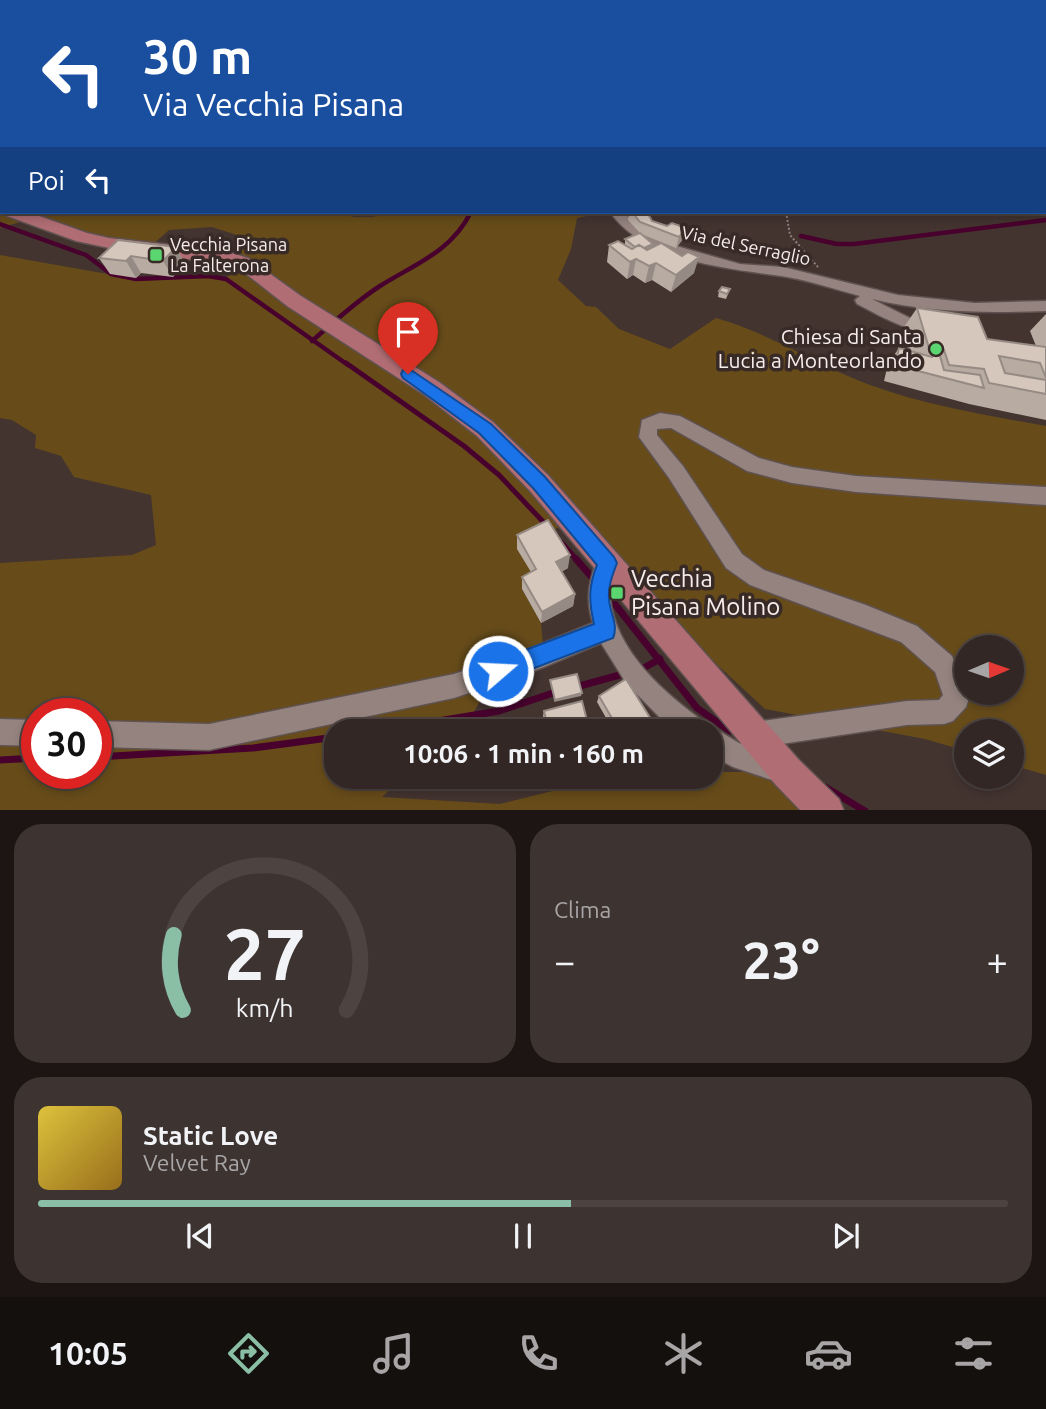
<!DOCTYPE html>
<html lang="it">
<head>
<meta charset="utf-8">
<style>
	:root { --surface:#322724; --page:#3d3331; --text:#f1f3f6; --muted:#a8a5a6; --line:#4d4441; --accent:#8abfa5 }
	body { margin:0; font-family:Ubuntu,sans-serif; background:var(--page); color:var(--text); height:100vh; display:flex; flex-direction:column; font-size:26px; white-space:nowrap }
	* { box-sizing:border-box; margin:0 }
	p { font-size:23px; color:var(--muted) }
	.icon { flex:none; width:38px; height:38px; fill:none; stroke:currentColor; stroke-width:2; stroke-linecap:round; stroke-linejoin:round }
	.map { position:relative; height:810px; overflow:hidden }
	.side { display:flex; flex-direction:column; gap:14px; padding:14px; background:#1c1514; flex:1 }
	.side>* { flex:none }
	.hud { position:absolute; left:0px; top:0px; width:1046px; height:214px; box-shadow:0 4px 10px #0003,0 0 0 2px var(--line); background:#1a4fa0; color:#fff; overflow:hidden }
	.needle { width:46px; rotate:88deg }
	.controls { position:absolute; left:954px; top:635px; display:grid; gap:14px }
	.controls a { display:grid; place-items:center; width:70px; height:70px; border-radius:50%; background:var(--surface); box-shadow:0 4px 10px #0003,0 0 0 2px var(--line); font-size:35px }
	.speed { position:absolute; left:21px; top:698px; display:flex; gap:14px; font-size:35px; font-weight:700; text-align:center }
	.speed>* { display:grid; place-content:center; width:91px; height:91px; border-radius:50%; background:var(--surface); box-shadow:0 4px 10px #0003,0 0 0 2px var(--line); line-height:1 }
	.speed .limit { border:10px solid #d22; background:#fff; color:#111 }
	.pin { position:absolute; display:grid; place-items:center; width:60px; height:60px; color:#fff; margin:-72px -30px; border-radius:50% 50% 50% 0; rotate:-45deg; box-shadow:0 0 7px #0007 }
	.pin .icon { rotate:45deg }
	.me { position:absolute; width:77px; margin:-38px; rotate:71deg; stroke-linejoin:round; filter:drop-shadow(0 0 5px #0008) }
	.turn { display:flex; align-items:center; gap:24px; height:147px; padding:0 28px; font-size:32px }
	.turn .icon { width:91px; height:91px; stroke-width:2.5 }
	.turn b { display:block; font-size:49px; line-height:60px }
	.then { display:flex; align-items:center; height:66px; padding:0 28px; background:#0003; gap:14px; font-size:26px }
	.big { font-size:52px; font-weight:600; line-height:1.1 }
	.side .widget { flex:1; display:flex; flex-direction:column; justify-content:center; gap:10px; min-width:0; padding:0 24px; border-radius:28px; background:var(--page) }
	.side .dial { align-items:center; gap:0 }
	.dial svg { height:182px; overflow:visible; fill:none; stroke:var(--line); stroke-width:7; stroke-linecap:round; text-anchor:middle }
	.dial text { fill:var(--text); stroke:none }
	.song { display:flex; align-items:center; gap:21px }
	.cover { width:84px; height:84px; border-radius:10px; background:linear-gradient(135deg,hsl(50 70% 55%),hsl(40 70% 35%)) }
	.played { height:7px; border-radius:4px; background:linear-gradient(90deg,var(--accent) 55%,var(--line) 55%) }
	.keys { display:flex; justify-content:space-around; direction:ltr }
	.heat { display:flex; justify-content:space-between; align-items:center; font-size:38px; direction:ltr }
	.side .tiles { flex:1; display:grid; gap:14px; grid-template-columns:1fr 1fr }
	.widget:last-child { grid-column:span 2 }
	.trip { position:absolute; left:324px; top:719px; width:399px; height:70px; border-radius:28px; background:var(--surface); box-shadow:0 4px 10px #0003,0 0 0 2px var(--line); font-weight:600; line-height:70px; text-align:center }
	.menu { display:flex; height:112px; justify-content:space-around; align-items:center; background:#14100e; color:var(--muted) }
	.menu .icon { width:49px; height:49px }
	.menu .active { color:var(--accent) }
	.menu b { font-size:32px; color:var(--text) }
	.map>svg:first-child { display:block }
	.green { fill:#674c1a; fill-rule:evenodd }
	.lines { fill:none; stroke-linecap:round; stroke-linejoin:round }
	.stream-far2 { stroke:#48012d; stroke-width:4.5 }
	.stream-far1 { stroke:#48012d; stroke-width:5 }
	.stream { stroke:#48012d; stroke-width:7 }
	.minor-casing { stroke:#5e514f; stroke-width:3 }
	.major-casing { stroke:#5e514f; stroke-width:3 }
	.path { stroke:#8c7f7c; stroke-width:2; stroke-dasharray:2 2; stroke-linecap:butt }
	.minor { fill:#94837e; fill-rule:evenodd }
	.major { fill:#b06d74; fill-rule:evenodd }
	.wall { fill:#b8aba2 }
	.shaded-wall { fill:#968b84 }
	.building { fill:#d6c7bc; stroke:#968b84; stroke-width:2 }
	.route { fill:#1a73e8; stroke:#114b97; stroke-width:2 }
	.poi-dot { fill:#5ad56f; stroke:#382a26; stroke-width:2.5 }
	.labels { text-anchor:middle; stroke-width:7; stroke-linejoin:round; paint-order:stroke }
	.far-poi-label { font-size:18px; fill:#f6ecea; stroke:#382a26; text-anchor:start }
	.far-street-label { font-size:18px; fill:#f6ecea; stroke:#382a26 }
	.poi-label { font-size:21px; fill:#f6ecea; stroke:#382a26; text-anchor:end }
	.near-poi-label { font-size:24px; fill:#f6ecea; stroke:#382a26; text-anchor:start }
</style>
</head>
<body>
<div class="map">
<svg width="1046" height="811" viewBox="0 0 1046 811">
	<rect width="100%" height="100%" fill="#433430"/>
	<g class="green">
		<polygon points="373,0 656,0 378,2"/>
		<path d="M2 130V212H339L354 217H372L395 212H592V215L577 218 571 249 558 280 586 306 596 307 619 329 670 349 716 318C763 331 804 357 848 376 909 403 981 414 1046 426V775L1012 765V732H966V751L925 739 765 709 607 563 571 520 547 534 536 582 522 589 541 623 544 655 498 671 469 720 456 731 336 732V777H404L382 797 500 804 609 777H710L711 772H787L827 810H0V563L132 555 156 545 151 495 74 477 61 456 35 448 36 435 12 420 0 418V255L136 279 208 276 225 279 241 263 231 259 246 238 212 227 169 230 149 248 100 241 30 219 0 228ZM966 648H1012V693H966ZM37 714H96V774H37Z"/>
	</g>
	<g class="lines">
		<g class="stream-far2">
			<polyline points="0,224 86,255 111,274 136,279 208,276 226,279 348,365"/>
			<polyline points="801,236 837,244 854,244 1046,220"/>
			<path d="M312 341C334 322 355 302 380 286 415 264 451 252 471 212"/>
		</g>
		<g class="stream-far1">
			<polyline points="346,363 464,446 499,475 549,528"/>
			<polyline points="562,543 577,560"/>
		</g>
		<g class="stream">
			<polyline points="576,559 595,581"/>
			<polyline points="606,593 697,708 730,731"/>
			<polyline points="640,670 660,659"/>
			<polyline points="576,687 627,673"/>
			<polyline points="371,732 499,711 556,692"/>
			<polyline points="96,757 253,748 336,737"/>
			<polyline points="0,760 37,758"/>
			<polyline points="825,787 865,811"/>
		</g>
		<defs>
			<g id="minor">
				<polygon points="120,0 128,0 130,2 121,2"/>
				<rect x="661" y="0" width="8" height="2"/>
				<rect x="1045" y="82" width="1" height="7"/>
				<polygon points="0,127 2,127 0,134"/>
				<path d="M610 212H623L646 234 673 245 740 264 783 267 898 295 975 303 1046 301V311C987 313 929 313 872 299L910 318 930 320 938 325C923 343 874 312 857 304L855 300 860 296C834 289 808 280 781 276 725 268 644 261 610 212Z"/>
				<polygon points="660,413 680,416 759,458 792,467 856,476 1046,487 1046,505 856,492 792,483 747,471 671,428 657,429 657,435 683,466 742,554 764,570 866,605 917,626 952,656 969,698 966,707 953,721 944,724 907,725 755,748 746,744 742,735 746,726 755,722 907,701 939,700 943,695 935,672 901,642 750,585 726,568 669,478 639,437 642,420"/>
				<path d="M607 553 615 556C620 569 609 583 610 597 615 651 665 694 706 723L708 728 719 731 739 743 787 760 791 769 787 778 778 782 733 767 710 755V732L672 730 626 683 601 643 534 671 454 698 209 750 96 747V721L209 724 454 674 534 647 593 623C585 599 589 579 599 556Z"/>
				<polygon points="0,719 37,720 37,746 0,745"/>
			</g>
			<polygon id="major" points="5,212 28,212 87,233 109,238 225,251 248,258 301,296 439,382 493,422 548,475 799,760 839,799 844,811 801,811 775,784 530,491 477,436 423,394 287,306 236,266 109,248 76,241 7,216"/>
		</defs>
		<use href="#minor" class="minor-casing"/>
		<use href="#major" class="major-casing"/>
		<g class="path">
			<polyline points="932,0 934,2"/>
			<polyline points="786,212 790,235 818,267"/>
		</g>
		<use href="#minor" class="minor"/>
		<use href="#major" class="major"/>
	</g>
	<g class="wall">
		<polygon points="629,212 654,212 654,213 648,214 652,221 683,239 676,248 641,234 653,244 653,247 694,273 671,292 652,280 645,283 633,275 627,279 607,262 609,245 625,245 625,239 640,233 628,220"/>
		<polygon points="176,247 185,264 173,277 141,273 136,278 110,274 99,258"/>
		<polygon points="730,289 726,299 718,297 719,291"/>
		<polygon points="917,308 987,339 1036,346 1030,331 1046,314 1046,420 969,404 884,381 888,364 899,348 908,350 902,330"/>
		<polygon points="517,535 568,568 561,572 575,594 573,606 541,623 522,589 522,577 531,572 517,549"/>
		<polygon points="599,696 659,732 614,732 597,702"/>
		<polygon points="544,711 590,732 547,732 543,716"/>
	</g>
	<g class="shaded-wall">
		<polygon points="686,228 683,239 676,248 679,237"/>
		<polygon points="653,244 651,255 639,250"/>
		<polygon points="176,247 185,264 173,277 163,261"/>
		<polygon points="131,256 141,273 136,278 126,261"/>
		<polygon points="699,257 694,273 671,292 676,275"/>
		<polygon points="636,259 633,275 627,279 630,262"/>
		<polygon points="656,263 652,280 645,283 649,266"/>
		<polygon points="570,555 568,568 554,575 556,562"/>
		<polygon points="575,594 573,606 541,623 542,612"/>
		<polygon points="582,693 581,696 554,702 555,700"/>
	</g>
	<g class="building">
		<polygon points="632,212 647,212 652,221 667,226 672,223 686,228 679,237 640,222"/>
		<polygon points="640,233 653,244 644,248 639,245 635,247 625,239"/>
		<polygon points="118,240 176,247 163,261 131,256 126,261 99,258"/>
		<polygon points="618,241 632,249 639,245 647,250 661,243 682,256 688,252 699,257 676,275 656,263 649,266 636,259 630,262 609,245"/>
		<polygon points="722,287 730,289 727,294 719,291"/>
		<polygon points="917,308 978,317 987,339 1046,347 1046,378 1040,363 999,356 1005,373 1046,380 1046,394 989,383 984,369 949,365 944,350 929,348"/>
		<polygon points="899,348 932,357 932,354 940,356 944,370 980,375 984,388 895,365"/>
		<polygon points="548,520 570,555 556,562 575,594 542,612 522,577 536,569 517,535"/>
		<polygon points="577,674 582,693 555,700 550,680"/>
		<polygon points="626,679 659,732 620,732 599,696"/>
		<polygon points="582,701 590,732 549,732 544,711"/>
	</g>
	<path class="route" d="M408 368 491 424 545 477 614 557 617 563C613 574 608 585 609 598 609 612 619 624 613 638L498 682 491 679 487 671 491 663 594 624C589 602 588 587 597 565L533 488 479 433 403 378 401 374 403 370Z"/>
	<g class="poi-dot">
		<rect x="149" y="248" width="14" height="14" rx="3.5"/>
		<circle cx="936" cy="349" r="7"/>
		<rect x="610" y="586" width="14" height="14" rx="3.5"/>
	</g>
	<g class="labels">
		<g class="far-poi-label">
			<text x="170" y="251">Vecchia Pisana<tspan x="170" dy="21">La Falterona</tspan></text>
		</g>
		<g class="far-street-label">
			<text transform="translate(746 246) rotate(12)" y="6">Via del Serraglio</text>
		</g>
		<g class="poi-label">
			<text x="922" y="344">Chiesa di Santa<tspan x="922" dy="24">Lucia a Monteorlando</tspan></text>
		</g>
		<g class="near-poi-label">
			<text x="631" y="587">Vecchia<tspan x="631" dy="28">Pisana Molino</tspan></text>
		</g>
	</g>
</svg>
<div class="controls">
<a><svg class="needle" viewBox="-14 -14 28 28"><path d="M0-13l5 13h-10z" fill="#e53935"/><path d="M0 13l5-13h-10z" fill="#a8a5a6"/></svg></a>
<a><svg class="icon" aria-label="layers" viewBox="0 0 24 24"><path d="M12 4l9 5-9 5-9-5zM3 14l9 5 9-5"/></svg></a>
</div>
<div class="speed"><div class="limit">30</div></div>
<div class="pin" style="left:408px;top:374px;background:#d93025"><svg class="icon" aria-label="arrive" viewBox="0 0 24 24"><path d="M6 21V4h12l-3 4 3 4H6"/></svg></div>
<svg class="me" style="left:498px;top:671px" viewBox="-20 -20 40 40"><circle r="17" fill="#1a73e8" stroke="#fff" stroke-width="3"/><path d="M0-11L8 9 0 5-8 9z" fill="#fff"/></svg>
<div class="trip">10:06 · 1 min · 160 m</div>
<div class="hud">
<div class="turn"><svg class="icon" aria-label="left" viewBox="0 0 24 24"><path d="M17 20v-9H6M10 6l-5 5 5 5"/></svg><div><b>30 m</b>Via Vecchia Pisana</div></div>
<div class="then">Poi<svg class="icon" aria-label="left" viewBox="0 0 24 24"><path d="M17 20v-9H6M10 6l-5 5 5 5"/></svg></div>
</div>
</div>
<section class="side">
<div class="tiles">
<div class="widget dial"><svg viewBox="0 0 100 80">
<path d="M14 69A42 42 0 1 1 86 69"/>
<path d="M14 69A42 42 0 0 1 10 36" stroke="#8abfa5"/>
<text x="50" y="56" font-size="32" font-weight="700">27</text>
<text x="50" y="72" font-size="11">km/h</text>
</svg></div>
<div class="widget"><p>Clima</p>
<div class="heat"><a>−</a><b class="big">23°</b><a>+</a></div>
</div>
<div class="widget">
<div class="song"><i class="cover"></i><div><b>Static Love</b><p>Velvet Ray</p></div></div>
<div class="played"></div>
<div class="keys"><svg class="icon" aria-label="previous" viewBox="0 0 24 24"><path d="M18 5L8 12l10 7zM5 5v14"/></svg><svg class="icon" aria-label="pause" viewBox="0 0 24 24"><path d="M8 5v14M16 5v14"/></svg><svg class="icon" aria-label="next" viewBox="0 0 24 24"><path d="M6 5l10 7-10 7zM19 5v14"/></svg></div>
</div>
</div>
</section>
<nav class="menu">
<b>10:05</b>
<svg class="icon active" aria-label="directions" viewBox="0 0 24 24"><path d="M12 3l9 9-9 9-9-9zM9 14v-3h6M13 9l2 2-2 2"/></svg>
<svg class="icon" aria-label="music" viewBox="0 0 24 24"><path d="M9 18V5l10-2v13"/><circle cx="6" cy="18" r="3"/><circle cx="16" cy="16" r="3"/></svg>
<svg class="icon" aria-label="phone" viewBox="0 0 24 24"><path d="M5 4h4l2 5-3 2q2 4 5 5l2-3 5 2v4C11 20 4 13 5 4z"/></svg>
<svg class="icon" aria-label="climate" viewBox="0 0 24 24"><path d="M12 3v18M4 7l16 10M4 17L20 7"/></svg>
<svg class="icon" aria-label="car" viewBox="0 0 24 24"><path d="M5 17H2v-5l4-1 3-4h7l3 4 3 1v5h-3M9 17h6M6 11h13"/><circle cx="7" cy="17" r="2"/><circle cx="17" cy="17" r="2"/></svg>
<svg class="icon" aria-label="filters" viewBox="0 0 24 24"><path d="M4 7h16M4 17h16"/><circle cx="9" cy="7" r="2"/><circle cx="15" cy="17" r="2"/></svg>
</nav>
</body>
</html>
